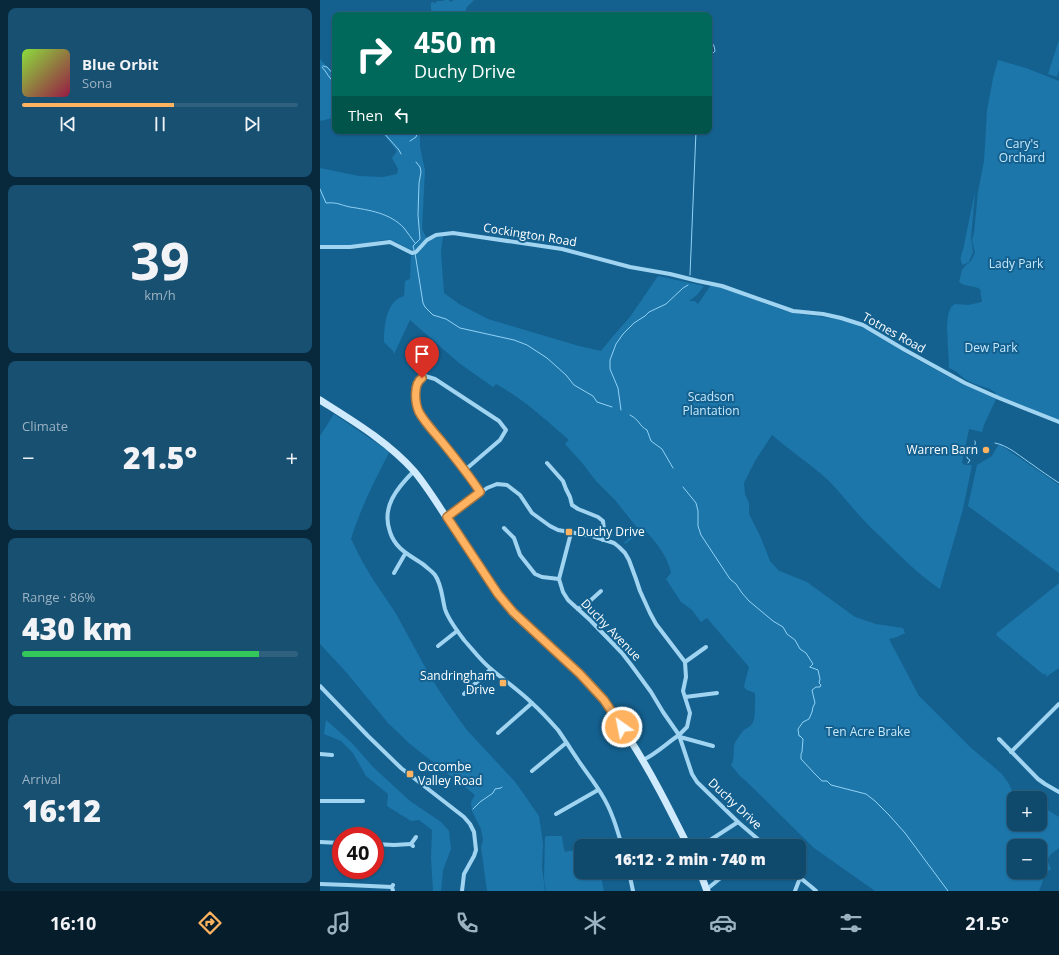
<!DOCTYPE html>
<html lang="en">
<head>
<meta charset="utf-8">
<style>
	:root { --surface:#0f496c; --page:#185072; --text:#f1f3f6; --muted:#9bb2c2; --line:#2f617f; --accent:#ffb360 }
	body { margin:0; font-family:"Open Sans",sans-serif; background:var(--page); color:var(--text); height:100vh; display:flex; flex-direction:column; font-size:15px; white-space:nowrap }
	* { box-sizing:border-box; margin:0 }
	p { font-size:13px; color:var(--muted) }
	.icon { flex:none; width:22px; height:22px; fill:none; stroke:currentColor; stroke-width:2; stroke-linecap:round; stroke-linejoin:round }
	.map { position:relative; flex:1; overflow:hidden }
	.sheet { display:flex; flex-direction:column; gap:8px; padding:8px; background:#08283b; width:320px }
	.sheet>* { flex:none }
	.hud { position:absolute; left:12px; top:12px; width:380px; height:122px; border-radius:8px; box-shadow:0 1px 3px #0004,0 0 0 1px var(--line); background:#00695c; color:#fff; overflow:hidden }
	.fabs { position:absolute; left:687px; top:791px; display:grid; gap:8px }
	.fabs a { display:grid; place-items:center; width:40px; height:40px; border-radius:8px; background:var(--surface); box-shadow:0 1px 3px #0004,0 0 0 1px var(--line); font-size:20px }
	.speed { position:absolute; left:12px; top:827px; display:flex; gap:8px; font-size:20px; font-weight:700; text-align:center }
	.speed>* { display:grid; place-content:center; width:52px; height:52px; border-radius:50%; background:var(--surface); box-shadow:0 1px 3px #0004,0 0 0 1px var(--line); line-height:1 }
	.speed .limit { border:6px solid #d22; background:#fff; color:#111 }
	.pin { position:absolute; display:grid; place-items:center; width:34px; height:34px; color:#fff; margin:-41px -17px; border-radius:50% 50% 50% 0; rotate:-45deg; box-shadow:0 0 4px #0007 }
	.pin .icon { rotate:45deg }
	.me { position:absolute; width:44px; margin:-22px; rotate:327deg; stroke-linejoin:round; filter:drop-shadow(0 0 3px #0008) }
	.turn { display:flex; align-items:center; gap:14px; height:84px; padding:0 16px; font-size:18px }
	.turn .icon { width:52px; height:52px; stroke-width:2.5 }
	.turn b { display:block; font-size:28px; line-height:34px }
	.then { display:flex; align-items:center; height:38px; padding:0 16px; background:#0003; gap:8px; font-size:15px }
	.big { font-size:30px; font-weight:800; line-height:1.1 }
	.sheet .card { flex:1; display:flex; flex-direction:column; justify-content:center; gap:6px; min-width:0; padding:0 14px; border-radius:8px; background:var(--page) }
	.sheet .dial { align-items:center; gap:0 }
	.dial b { font-size:52px; line-height:1 }
	.song { display:flex; align-items:center; gap:12px }
	.cover { width:48px; height:48px; border-radius:6px; background:linear-gradient(135deg,hsl(90 70% 55%),hsl(340 70% 35%)) }
	.played { height:4px; border-radius:2px; background:linear-gradient(90deg,var(--accent) 55%,var(--line) 55%) }
	.keys { display:flex; justify-content:space-around; direction:ltr }
	.heat { display:flex; justify-content:space-between; align-items:center; font-size:22px; direction:ltr }
	.charge { height:6px; border-radius:3px; background:linear-gradient(90deg,#34c759 86%,var(--line) 0) }
	.trip { position:absolute; left:254px; top:839px; width:232px; height:40px; border-radius:8px; background:var(--surface); box-shadow:0 1px 3px #0004,0 0 0 1px var(--line); font-weight:800; line-height:40px; text-align:center }
	.dock { display:flex; height:64px; justify-content:space-around; align-items:center; background:#061d2b; color:var(--muted) }
	.dock .icon { width:28px; height:28px }
	.dock .on { color:var(--accent) }
	.dock b { font-size:18px; color:var(--text) }
	main { display:flex; flex:1; min-height:0 }
	.map>svg:first-child { display:block }
	.green { fill:#1c76aa; fill-rule:evenodd }
	.water { fill:#0d476c; stroke:#92d2f4 }
	.lines { fill:none; stroke-linecap:round; stroke-linejoin:round }
	.stream { stroke:#92d2f4; stroke-width:1 }
	.street { stroke:#a0d4f1; stroke-width:4 }
	.secondary { stroke:#ceeafc; stroke-width:7 }
	.route-casing { stroke:#a6743e; stroke-width:10 }
	.route { stroke:#ffb360; stroke-width:7 }
	.poi-dot { fill:#ffb360; stroke:#146190; stroke-width:1.5 }
	.labels { text-anchor:middle; stroke-width:4; stroke-linejoin:round; paint-order:stroke }
	.park-label { font-size:12px; fill:#c7e9fc; stroke:#146190 }
	.street-label { font-size:12px; fill:#fff; stroke:#146190 }
	.poi-label { font-size:12px; fill:#fff; stroke:#146190; text-anchor:end }
</style>
</head>
<body>
<main>
<section class="sheet">
<div class="card">
<div class="song"><i class="cover"></i><div><b>Blue Orbit</b><p>Sona</p></div></div>
<div class="played"></div>
<div class="keys"><svg class="icon" aria-label="previous" viewBox="0 0 24 24"><path d="M18 5L8 12l10 7zM5 5v14"/></svg><svg class="icon" aria-label="pause" viewBox="0 0 24 24"><path d="M8 5v14M16 5v14"/></svg><svg class="icon" aria-label="next" viewBox="0 0 24 24"><path d="M6 5l10 7-10 7zM19 5v14"/></svg></div>
</div>
<div class="card dial"><b>39</b><p>km/h</p></div>
<div class="card"><p>Climate</p>
<div class="heat"><a>−</a><b class="big">21.5°</b><a>+</a></div>
</div>
<div class="card"><p>Range · 86%</p><b class="big">430 km</b><div class="charge"></div></div>
<div class="card"><p>Arrival</p><b class="big">16:12</b></div>
</section>
<div class="map">
<svg width="739" height="891" viewBox="0 0 739 891">
	<rect width="100%" height="100%" fill="#146190"/>
	<g class="green">
		<path d="M124 0H128L132 2 133 0H154L146 8V14L145 15C140 13 134 11 129 11 121 10 109 19 111 3L114 2 115 4 117 1H123Z"/>
		<polygon points="739,40 739,69 737,77 728,74"/>
		<path d="M0 59C5 65 10 69 15 75V117L1 121 0 120Z"/>
		<path d="M678 60 706 68 739 81V422L674 396 676 393C668 386 656 386 647 380 640 376 636 370 629 368L627 326 628 315 631 307 635 304 648 305 662 302 660 289C653 285 645 287 639 282L642 270 644 267 651 261 655 253 652 240 654 233 658 192 664 161 667 111 673 78Z"/>
		<path d="M61 131H100V147L105 170 102 229 107 239 96 251C86 250 79 241 69 240 62 239 47 244 38 245 25 247 13 246 0 245V168L39 176 63 177 77 174 78 169 72 158 77 151Z"/>
		<path d="M655 192 651 238 653 252 649 262 643 265C639 260 641 256 643 250Z"/>
		<path d="M123 236 121 251 124 293 139 304 168 319 259 346 281 351 294 335 310 317 338 276 384 286 377 295 369 301H375L378 304 391 285 406 289 465 311 479 314 519 319 531 323 546 329 592 357 639 382 676 399 664 425 662 432 649 429 642 463 645 465H652L643 509 620 589C598 574 580 556 561 537 553 530 546 523 539 515 529 504 520 492 509 481 491 464 470 451 452 435L435 461 424 483 425 494 429 503V514L441 538 450 561 458 570 462 572 487 582 535 617 556 624 583 628 585 633 577 637 569 639 599 696 650 747 682 774 689 784 694 795 700 796 703 793 710 798H694V824H720V805L739 817V848L731 854 727 860 731 869 726 873 719 891H555L494 848 428 783 420 776 411 765C416 757 412 750 415 743 417 739 421 733 424 730 426 728 430 727 432 724 436 719 435 700 435 693L427 690 424 687 425 682 429 667 387 618 381 622 372 610 361 602 346 579 351 573C348 556 335 541 324 529L305 544 304 543 318 529 295 500 276 481 263 464 245 444 249 440C227 421 202 398 176 384L173 387 139 363 90 320 74 354 73 351 64 342C64 326 66 301 84 296L85 281 90 279 91 256C106 250 104 239 123 236ZM694 846H720V872H694Z"/>
		<path d="M14 414 67 450 69 453C54 481 40 510 31 539L42 561 54 581 75 612 110 676 126 701 146 729 196 783 219 816 223 844 222 867 225 891H167L161 847 163 840 161 829 152 811 151 802 155 795 90 744 68 723 26 672 0 644V436Z"/>
		<polygon points="679,444 739,485 739,573 648,506 657,465 672,456"/>
		<polygon points="739,583 739,668 726,677 726,673 724,675 676,635 677,633"/>
		<polygon points="6,720 32,743 53,767 90,801 121,822 129,831 131,849 123,870 121,891 113,891 111,858 112,830 99,820 91,821 67,806 68,794 46,776 33,753 21,741 4,734"/>
		<polygon points="226,836 242,836 243,845 245,852 261,849 261,872 280,872 284,891 226,891 224,880 225,838"/>
	</g>
	<polygon class="water" points="389,39 394,46 395,51 392,54 389,55"/>
	<g class="lines">
		<g class="stream">
			<polyline points="3,66 7,67 15,76"/>
			<path d="M2 67C7 72 9 79 15 83"/>
			<polyline points="62,131 79,150 81,154"/>
			<polyline points="90,141 96,137 97,134"/>
			<path d="M0 189 6 203C18 202 20 205 30 207 49 210 70 213 84 228 88 233 91 238 95 243"/>
			<polyline points="94,250 93,246 100,239 98,215 99,183 101,172 100,167 96,162"/>
			<polyline points="95,253 103,303 105,307 113,315 126,319 140,328 194,340 207,345 227,358 246,375 254,385 273,396 277,402 292,407"/>
			<polyline points="370,275 376,131"/>
			<polyline points="301,410 298,388 290,369 290,360 296,344 303,334 314,323 325,316 329,312 346,304 363,288 368,285"/>
			<path d="M310 415C320 420 319 426 327 430L331 441 342 449 353 468"/>
			<path d="M675 443C688 445 702 458 713 465 721 471 730 477 739 483"/>
			<path d="M649 454C651 449 657 446 655 441"/>
			<polyline points="647,457 647,458 650,460 648,463"/>
			<polyline points="363,487 376,503 378,511 378,526 381,535 410,579 416,584 422,593 429,601 453,621 463,627 467,634 475,640 480,649 486,653 493,664 490,667"/>
			<polyline points="490,667 498,670 500,679 499,683 501,685 500,687 496,687 492,690 495,703 493,707 492,712 489,719 483,722 478,729 479,736 480,736 483,739 482,752 481,754 481,759 495,774 502,781 507,781 511,785 546,794 555,801 569,815 585,833 628,891"/>
			<polyline points="153,809 160,802 173,793 175,789 181,788 182,787"/>
		</g>
		<g class="street">
			<polyline points="0,247 30,247 70,242 92,253 96,252 107,240 116,235 133,233 242,249 310,267 350,274 378,281 402,286 473,311 503,314 521,318 543,325 585,350 645,383 679,398 739,422"/>
			<polyline points="227,463 243,481 246,489 250,497 252,505 258,509 278,517 283,521 284,530 283,540"/>
			<polyline points="145,470 180,440 186,430 179,421 115,379 105,376 99,380 96,389 97,404 99,412 109,426 145,470 161,492"/>
			<path d="M94 471C77 488 61 507 70 532 76 550 90 555 104 565 107 568 112 571 115 575 122 585 122 598 125 609 128 619 138 632 144 640 153 650 161 661 171 669 185 681 200 691 213 704 222 712 230 721 238 730 245 740 252 751 258 760 266 772 275 783 282 795 292 811 297 829 302 846"/>
			<polyline points="127,517 167,488 177,484 187,485 200,495 212,513 230,526 238,530 272,536 294,543 299,547 305,553 309,560 316,579 320,591 330,613 336,624 365,662 366,677 363,691 370,713 367,727 359,735 372,774 377,782 418,822 446,846"/>
			<polyline points="184,528 194,538 200,555 215,574 222,577 239,579"/>
			<path d="M251 533 239 579 243 592 248 600 270 620 302 653 312 666 331 692 343 712 359 735C347 743 336 754 323 760"/>
			<polyline points="74,573 85,554"/>
			<polyline points="258,609 265,604 271,600 281,591"/>
			<polyline points="118,646 137,631"/>
			<polyline points="365,662 386,647"/>
			<polyline points="0,686 48,736 81,768 144,817 150,824 154,832 156,850 154,856 144,874 142,891"/>
			<polyline points="144,694 171,669"/>
			<polyline points="365,697 397,693"/>
			<polyline points="178,733 212,703"/>
			<polyline points="360,737 393,746"/>
			<polyline points="679,739 718,779 725,784 739,792"/>
			<polyline points="691,752 739,704"/>
			<polyline points="0,754 12,755"/>
			<polyline points="212,771 246,743"/>
			<polyline points="0,801 43,801"/>
			<polyline points="236,814 278,790"/>
			<polyline points="0,842 21,843"/>
			<polyline points="55,844 74,845 91,844"/>
			<polyline points="93,846 91,844 96,837"/>
			<polyline points="381,846 418,822"/>
			<polyline points="309,872 313,891"/>
			<path d="M475 872C481 880 489 884 496 891"/>
			<polyline points="0,884 28,885 72,887"/>
			<polyline points="387,889 408,872"/>
			<polyline points="73,891 72,887 73,885"/>
			<polyline points="475,891 480,878"/>
		</g>
		<g class="secondary">
			<path d="M0 400C33 421 67 441 94 471 110 490 122 512 137 533 151 553 164 576 179 595 206 628 241 652 270 684 284 700 295 717 307 735 330 770 349 808 368 846"/>
			<polyline points="380,872 387,891"/>
		</g>
	</g>
	<g class="lines">
		<defs>
			<path id="route" d="M102 378C93 384 95 403 99 412 105 423 115 433 123 443 136 459 149 475 160 492L127 517 178 594 193 612 260 674 284 700 302 727"/>
		</defs>
		<use href="#route" class="route-casing"/>
		<use href="#route" class="route"/>
	</g>
	<g class="poi-dot">
		<circle cx="666" cy="450" r="4"/>
		<rect x="245" y="528" width="8" height="8" rx="2"/>
		<rect x="179" y="679" width="8" height="8" rx="2"/>
		<rect x="86" y="770" width="8" height="8" rx="2"/>
	</g>
	<g class="labels">
		<g class="park-label">
			<text x="702" y="148">Cary's<tspan x="702" dy="14">Orchard</tspan></text>
			<text x="696" y="268">Lady Park</text>
			<text x="671" y="352">Dew Park</text>
			<text x="391" y="401">Scadson<tspan x="391" dy="14">Plantation</tspan></text>
			<text x="548" y="736">Ten Acre Brake</text>
		</g>
		<g class="street-label">
			<text transform="translate(210 235) rotate(9)" y="4">Cockington Road</text>
			<text transform="translate(574 333) rotate(29)" y="4">Totnes Road</text>
			<text transform="translate(291 630) rotate(46)" y="4">Duchy Avenue</text>
			<text transform="translate(415 804) rotate(43)" y="4">Duchy Drive</text>
		</g>
		<g class="poi-label">
			<text x="658" y="454">Warren Barn</text>
			<text x="257" y="536" text-anchor="start">Duchy Drive</text>
			<text x="175" y="680">Sandringham<tspan x="175" dy="14">Drive</tspan></text>
			<text x="98" y="771" text-anchor="start">Occombe<tspan x="98" dy="14">Valley Road</tspan></text>
		</g>
	</g>
</svg>
<div class="fabs">
<a>+</a>
<a>−</a>
</div>
<div class="speed"><div class="limit">40</div></div>
<div class="pin" style="left:102px;top:378px;background:#d93025"><svg class="icon" aria-label="arrive" viewBox="0 0 24 24"><path d="M6 21V4h12l-3 4 3 4H6"/></svg></div>
<svg class="me" style="left:302px;top:727px" viewBox="-20 -20 40 40"><circle r="17" fill="#ffb360" stroke="#fff" stroke-width="3"/><path d="M0-11L8 9 0 5-8 9z" fill="#fff"/></svg>
<div class="trip">16:12 · 2 min · 740 m</div>
<div class="hud">
<div class="turn"><svg class="icon" aria-label="right" viewBox="0 0 24 24"><path d="M7 20v-9h11M14 6l5 5-5 5"/></svg><div><b>450 m</b>Duchy Drive</div></div>
<div class="then">Then<svg class="icon" aria-label="left" viewBox="0 0 24 24"><path d="M17 20v-9H6M10 6l-5 5 5 5"/></svg></div>
</div>
</div>
</main>
<nav class="dock">
<b>16:10</b>
<svg class="icon on" aria-label="directions" viewBox="0 0 24 24"><path d="M12 3l9 9-9 9-9-9zM9 14v-3h6M13 9l2 2-2 2"/></svg>
<svg class="icon" aria-label="music" viewBox="0 0 24 24"><path d="M9 18V5l10-2v13"/><circle cx="6" cy="18" r="3"/><circle cx="16" cy="16" r="3"/></svg>
<svg class="icon" aria-label="phone" viewBox="0 0 24 24"><path d="M5 4h4l2 5-3 2q2 4 5 5l2-3 5 2v4C11 20 4 13 5 4z"/></svg>
<svg class="icon" aria-label="climate" viewBox="0 0 24 24"><path d="M12 3v18M4 7l16 10M4 17L20 7"/></svg>
<svg class="icon" aria-label="car" viewBox="0 0 24 24"><path d="M5 17H2v-5l4-1 3-4h7l3 4 3 1v5h-3M9 17h6M6 11h13"/><circle cx="7" cy="17" r="2"/><circle cx="17" cy="17" r="2"/></svg>
<svg class="icon" aria-label="filters" viewBox="0 0 24 24"><path d="M4 7h16M4 17h16"/><circle cx="9" cy="7" r="2"/><circle cx="15" cy="17" r="2"/></svg>
<b>21.5°</b>
</nav>
</body>
</html>
